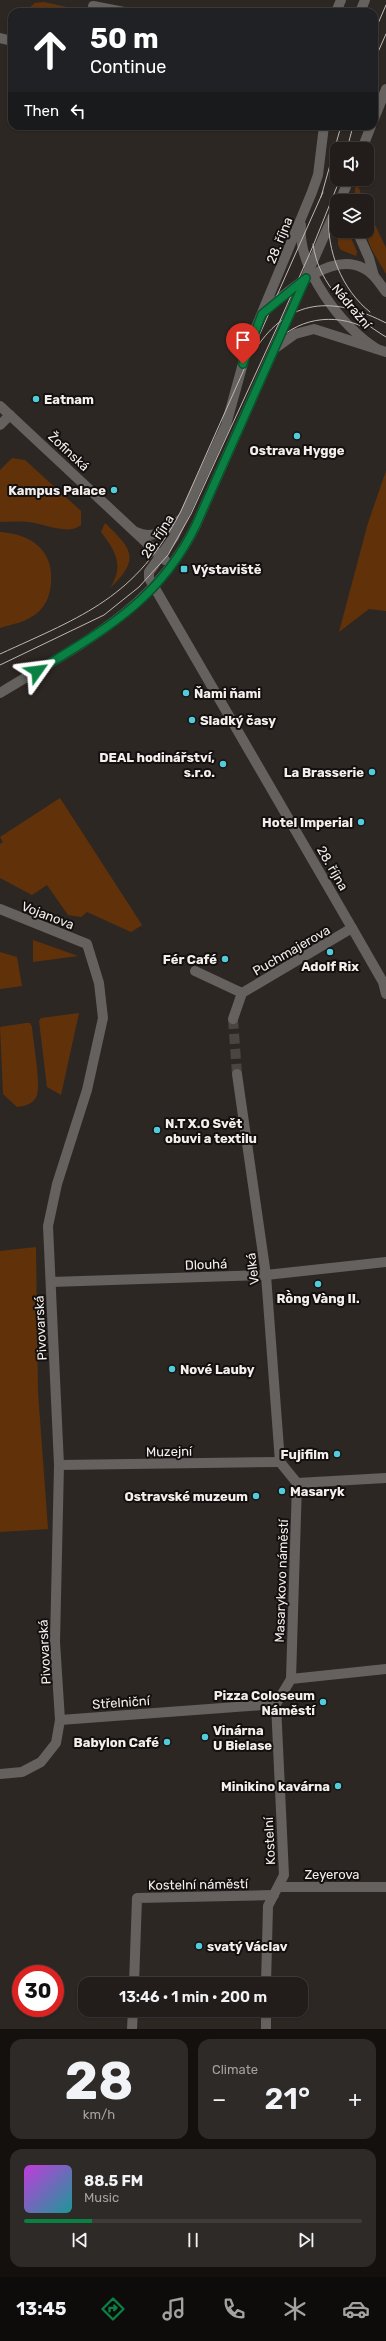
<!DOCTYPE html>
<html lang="en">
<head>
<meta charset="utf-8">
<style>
	:root { --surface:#221d1a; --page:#2e2a27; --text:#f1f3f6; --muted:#a2a2a2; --line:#3f3b39; --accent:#0b8043 }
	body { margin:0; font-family:Rubik,sans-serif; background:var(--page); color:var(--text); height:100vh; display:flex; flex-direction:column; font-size:15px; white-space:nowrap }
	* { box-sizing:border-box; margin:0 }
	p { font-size:13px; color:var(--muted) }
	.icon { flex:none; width:22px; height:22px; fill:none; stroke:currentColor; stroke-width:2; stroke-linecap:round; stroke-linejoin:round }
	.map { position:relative; height:2029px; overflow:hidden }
	.side { display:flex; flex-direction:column; gap:10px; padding:10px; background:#13100e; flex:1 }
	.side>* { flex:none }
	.guide { position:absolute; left:8px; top:8px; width:370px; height:122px; border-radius:12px; box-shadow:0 1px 3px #0004,0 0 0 1px var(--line); background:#202124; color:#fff; overflow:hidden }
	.buttons { position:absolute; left:330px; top:142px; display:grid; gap:8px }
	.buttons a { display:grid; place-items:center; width:44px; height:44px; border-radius:8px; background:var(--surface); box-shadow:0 1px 3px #0004,0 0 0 1px var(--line); font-size:20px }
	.speed { position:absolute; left:12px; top:1965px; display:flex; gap:8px; font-size:20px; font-weight:700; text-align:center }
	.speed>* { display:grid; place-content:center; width:52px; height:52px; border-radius:50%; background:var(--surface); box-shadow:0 1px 3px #0004,0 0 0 1px var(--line); line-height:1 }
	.speed .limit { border:6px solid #d22; background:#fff; color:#111 }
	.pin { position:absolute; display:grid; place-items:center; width:34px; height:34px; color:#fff; margin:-41px -17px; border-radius:50% 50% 50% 0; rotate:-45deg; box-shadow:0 0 4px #0007 }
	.pin .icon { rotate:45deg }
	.me { position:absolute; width:44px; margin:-22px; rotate:59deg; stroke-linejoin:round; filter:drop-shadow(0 0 3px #0008) }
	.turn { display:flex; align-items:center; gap:14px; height:84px; padding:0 16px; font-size:18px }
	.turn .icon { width:52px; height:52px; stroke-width:2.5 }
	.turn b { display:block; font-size:28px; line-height:34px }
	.then { display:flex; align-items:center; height:38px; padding:0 16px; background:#0003; gap:8px; font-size:15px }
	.big { font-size:30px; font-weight:600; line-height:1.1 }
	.side .card { flex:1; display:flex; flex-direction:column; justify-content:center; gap:6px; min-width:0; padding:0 14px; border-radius:12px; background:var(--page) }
	.side .dial { align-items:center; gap:0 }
	.dial b { font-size:52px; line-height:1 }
	.song { display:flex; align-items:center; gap:12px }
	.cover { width:48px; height:48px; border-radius:6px; background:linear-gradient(135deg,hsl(290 70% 55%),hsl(180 70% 35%)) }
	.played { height:4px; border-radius:2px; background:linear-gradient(90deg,var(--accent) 20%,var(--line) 20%) }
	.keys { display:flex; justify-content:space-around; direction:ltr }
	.heat { display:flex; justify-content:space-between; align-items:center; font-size:22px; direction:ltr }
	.side .tiles { flex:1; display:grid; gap:10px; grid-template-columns:1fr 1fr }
	.card:last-child { grid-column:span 2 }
	.trip { position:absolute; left:78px; top:1977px; width:230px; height:40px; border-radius:12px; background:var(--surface); box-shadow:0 1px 3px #0004,0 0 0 1px var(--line); font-weight:600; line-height:40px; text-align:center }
	.tabs { display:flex; height:64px; justify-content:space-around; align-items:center; background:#0e0c0a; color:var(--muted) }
	.tabs .icon { width:28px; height:28px }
	.tabs .selected { color:var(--accent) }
	.tabs b { font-size:18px; color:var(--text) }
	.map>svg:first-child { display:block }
	.green { fill:#613209 }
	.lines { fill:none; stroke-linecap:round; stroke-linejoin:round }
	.minor-tunnel { stroke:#4b4541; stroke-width:10; stroke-dasharray:10 5; stroke-linecap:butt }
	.minor { stroke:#64615f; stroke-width:10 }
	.tram { stroke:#bcb8b4; stroke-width:1 }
	.route-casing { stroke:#07532c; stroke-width:10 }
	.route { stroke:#0b8043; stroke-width:7 }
	.poi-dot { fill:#52cbda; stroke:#13100f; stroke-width:1.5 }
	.labels { text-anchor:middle; stroke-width:4; stroke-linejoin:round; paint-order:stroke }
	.street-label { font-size:13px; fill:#f3efec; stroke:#13100f }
	.poi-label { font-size:13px; font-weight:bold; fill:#f3efec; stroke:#13100f; text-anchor:end }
</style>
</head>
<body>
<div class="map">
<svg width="386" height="2029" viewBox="0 0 386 2029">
	<rect width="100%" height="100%" fill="#2d2723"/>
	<g class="green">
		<polygon points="44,2 80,10 80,12 24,12 35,3"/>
		<polygon points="356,181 364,201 354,201"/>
		<polygon points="367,208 386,248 386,274 372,250 364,231 367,231"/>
		<polygon points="338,231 348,231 357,252 356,256 341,250 338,245"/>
		<path d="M12 458 25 460 81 511V525C67 536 44 523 28 522 19 521 9 522 0 522V470Z"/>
		<polygon points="386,471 386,611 369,609 339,632 368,523"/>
		<path d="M105 523C132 549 141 559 110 588 125 566 115 550 101 532Z"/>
		<path d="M0 532C31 534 54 550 51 583 50 595 46 606 37 613 27 622 13 624 0 628Z"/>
		<polygon points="60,798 142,925 131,932 87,912 81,917 68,915 47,885 32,895 0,878 0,844 3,842 0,837"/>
		<polygon points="33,940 78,956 33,962"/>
		<polygon points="0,952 17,957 22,986 0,989"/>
		<polygon points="79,1013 61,1095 47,1087 39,1021 41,1018"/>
		<path d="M26 1023H30L32 1027C33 1041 41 1084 37 1095 34 1104 25 1106 17 1107L3 1094 0 1027Z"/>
		<polygon points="36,1247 38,1392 48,1529 0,1532 0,1251"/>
	</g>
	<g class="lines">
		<polyline class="minor-tunnel" points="233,1019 237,1074"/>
		<g class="minor">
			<polyline points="93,6 124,12"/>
			<polyline points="336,12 341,0"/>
			<polyline points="360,12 365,0"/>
			<polyline points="0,38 12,41"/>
			<polyline points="374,119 386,89"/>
			<polyline points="324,126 318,175 312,192 247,349 226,425 180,524 174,537 149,572 149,578 352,928 383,982 386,994"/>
			<polyline points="362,149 371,126"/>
			<polyline points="340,201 349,179"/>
			<path d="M301 225C297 268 342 328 377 349"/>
			<polyline points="357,231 369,258 374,276"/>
			<path d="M264 312C286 293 330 251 363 268 374 273 379 283 386 292"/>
			<polyline points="277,347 295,334 314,329 386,352"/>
			<polyline points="0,406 165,560"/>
			<polyline points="0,425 10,415"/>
			<path d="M136 532C152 540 170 530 181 519"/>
			<path d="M0 693C77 646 155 610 196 525L337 207"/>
			<polyline points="0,909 87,944 99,983 103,1018 87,1090 57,1184 48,1226 59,1465 55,1642 60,1720 56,1743 41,1762 22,1772 0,1774"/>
			<polyline points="195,971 242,993"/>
			<polyline points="242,993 352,928"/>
			<polyline points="233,1019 242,993"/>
			<polyline points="237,1074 266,1275 280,1462"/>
			<polyline points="51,1282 266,1275 386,1262"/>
			<polyline points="280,1462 297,1483 291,1679"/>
			<polyline points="59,1465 280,1462"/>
			<polyline points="297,1483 386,1478"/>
			<polyline points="60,1720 276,1704"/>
			<polyline points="279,1887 386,1887"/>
			<polyline points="134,1984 137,1898 274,1895"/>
			<polyline points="266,1984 268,1906 284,1875 276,1704 291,1679 386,1669"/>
			<polyline points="132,2029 133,2010"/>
			<polyline points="266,2029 266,2010"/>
		</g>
		<g class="tram">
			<polyline points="374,33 386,5"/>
			<polyline points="374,61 386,34"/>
			<polyline points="347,149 353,126"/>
			<polyline points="321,197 341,126"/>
			<path d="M329 215C326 250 342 290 370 312"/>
			<path d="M313 244C318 285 353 317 386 337"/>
			<path d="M259 344C293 296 338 298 386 323"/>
			<path d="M272 346C296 318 333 312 366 328"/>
			<path d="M0 654C85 615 135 598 181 511L323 192"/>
			<polyline points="0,665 104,615 139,587 168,555 191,514 279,323 313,246 340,179"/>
		</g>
	</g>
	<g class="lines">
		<defs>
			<path id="route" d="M37 671C104 630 160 600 196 525L306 278 262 314 243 364"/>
		</defs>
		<use href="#route" class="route-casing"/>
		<use href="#route" class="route"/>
	</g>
	<g class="poi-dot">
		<circle cx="36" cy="399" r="4"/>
		<circle cx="297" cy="436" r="4"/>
		<circle cx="114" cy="490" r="4"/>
		<rect x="180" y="565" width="8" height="8" rx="2"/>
		<circle cx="186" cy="693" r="4"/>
		<circle cx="192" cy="720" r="4"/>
		<circle cx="223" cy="764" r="4"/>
		<circle cx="372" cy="772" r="4"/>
		<circle cx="361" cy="822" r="4"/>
		<circle cx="330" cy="952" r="4"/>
		<circle cx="225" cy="959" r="4"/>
		<circle cx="157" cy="1130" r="4"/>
		<circle cx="318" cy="1284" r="4"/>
		<circle cx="172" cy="1369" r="4"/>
		<circle cx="337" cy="1454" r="4"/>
		<circle cx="282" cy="1491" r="4"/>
		<circle cx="256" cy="1496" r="4"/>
		<circle cx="323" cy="1702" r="4"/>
		<circle cx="205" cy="1737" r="4"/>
		<circle cx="167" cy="1742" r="4"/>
		<circle cx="338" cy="1786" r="4"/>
		<circle cx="199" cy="1946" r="4"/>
	</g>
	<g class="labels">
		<g class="street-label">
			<text transform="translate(279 240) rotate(-68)" y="5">28. října</text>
			<text transform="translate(352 306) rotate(50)" y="5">Nádražní</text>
			<text transform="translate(69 451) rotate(43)" y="5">Žofinská</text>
			<text transform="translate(157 536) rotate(-57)" y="5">28. října</text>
			<text transform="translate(333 868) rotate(60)" y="5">28. října</text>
			<text transform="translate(48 915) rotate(21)" y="5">Vojanova</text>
			<text transform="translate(291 950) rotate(-30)" y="5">Puchmajerova</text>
			<text transform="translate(206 1264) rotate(-2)" y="5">Dlouhá</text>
			<text transform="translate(252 1269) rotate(-97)" y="5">Velká</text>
			<text transform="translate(40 1328) rotate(-93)" y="5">Pivovarská</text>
			<text transform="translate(169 1451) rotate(-1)" y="5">Muzejní</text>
			<text transform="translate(281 1581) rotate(-88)" y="5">Masarykovo náměstí</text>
			<text transform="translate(44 1652) rotate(-93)" y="5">Pivovarská</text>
			<text transform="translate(121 1702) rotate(-4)" y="5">Střelniční</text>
			<text transform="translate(269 1841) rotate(-93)" y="5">Kostelní</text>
			<text x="332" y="1879">Zeyerova</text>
			<text transform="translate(198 1884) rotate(-1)" y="5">Kostelní náměstí</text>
		</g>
		<g class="poi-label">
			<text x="44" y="404" text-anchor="start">Eatnam</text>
			<text x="297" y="455" text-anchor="middle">Ostrava Hygge</text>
			<text x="106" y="495">Kampus Palace</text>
			<text x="192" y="574" text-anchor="start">Výstaviště</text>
			<text x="194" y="698" text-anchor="start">Ňami ňami</text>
			<text x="200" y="725" text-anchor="start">Sladký časy</text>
			<text x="215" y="762">DEAL hodinářství,<tspan x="215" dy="15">s.r.o.</tspan></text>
			<text x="364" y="777">La Brasserie</text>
			<text x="353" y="827">Hotel Imperial</text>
			<text x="217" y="964">Fér Café</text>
			<text x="330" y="971" text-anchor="middle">Adolf Rix</text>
			<text x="165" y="1128" text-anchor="start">N.T X.O Svět<tspan x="165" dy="15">obuvi a textilu</tspan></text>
			<text x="318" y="1303" text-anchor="middle">Rồng Vàng II.</text>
			<text x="180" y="1374" text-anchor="start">Nové Lauby</text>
			<text x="329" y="1459">Fujifilm</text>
			<text x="290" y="1496" text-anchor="start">Masaryk</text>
			<text x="248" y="1501">Ostravské muzeum</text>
			<text x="315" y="1700">Pizza Coloseum<tspan x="315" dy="15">Náměstí</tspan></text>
			<text x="213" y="1735" text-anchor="start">Vinárna<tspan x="213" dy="15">U Bielase</tspan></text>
			<text x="159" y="1747">Babylon Café</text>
			<text x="330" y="1791">Minikino kavárna</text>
			<text x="207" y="1951" text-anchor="start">svatý Václav</text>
		</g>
	</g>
</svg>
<div class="buttons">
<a><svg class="icon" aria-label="sound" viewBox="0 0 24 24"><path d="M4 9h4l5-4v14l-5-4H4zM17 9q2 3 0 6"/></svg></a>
<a><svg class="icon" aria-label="layers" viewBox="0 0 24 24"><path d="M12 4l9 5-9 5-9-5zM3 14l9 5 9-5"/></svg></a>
</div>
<div class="speed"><div class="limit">30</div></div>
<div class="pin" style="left:243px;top:364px;background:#d93025"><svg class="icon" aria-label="arrive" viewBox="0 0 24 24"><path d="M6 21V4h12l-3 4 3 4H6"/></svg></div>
<svg class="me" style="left:37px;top:671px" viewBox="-20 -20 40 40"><path d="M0-17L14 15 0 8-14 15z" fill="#0b8043" stroke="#fff" stroke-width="4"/></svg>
<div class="trip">13:46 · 1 min · 200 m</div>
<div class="guide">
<div class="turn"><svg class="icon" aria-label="ahead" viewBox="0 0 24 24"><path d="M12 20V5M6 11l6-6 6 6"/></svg><div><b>50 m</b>Continue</div></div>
<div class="then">Then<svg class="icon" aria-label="left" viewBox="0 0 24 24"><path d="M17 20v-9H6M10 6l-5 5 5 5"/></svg></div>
</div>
</div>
<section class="side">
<div class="tiles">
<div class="card dial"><b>28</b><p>km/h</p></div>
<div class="card"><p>Climate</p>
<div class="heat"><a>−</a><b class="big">21°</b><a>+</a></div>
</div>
<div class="card">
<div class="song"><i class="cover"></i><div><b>88.5 FM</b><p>Music</p></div></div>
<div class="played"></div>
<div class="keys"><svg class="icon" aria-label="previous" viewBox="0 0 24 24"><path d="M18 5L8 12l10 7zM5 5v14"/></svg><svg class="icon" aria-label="pause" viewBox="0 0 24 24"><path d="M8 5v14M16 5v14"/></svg><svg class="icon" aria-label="next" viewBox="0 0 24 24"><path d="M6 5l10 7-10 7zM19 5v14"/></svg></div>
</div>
</div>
</section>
<nav class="tabs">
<b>13:45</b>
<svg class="icon selected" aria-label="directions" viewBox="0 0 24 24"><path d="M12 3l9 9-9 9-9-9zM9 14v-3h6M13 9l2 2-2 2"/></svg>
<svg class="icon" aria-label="music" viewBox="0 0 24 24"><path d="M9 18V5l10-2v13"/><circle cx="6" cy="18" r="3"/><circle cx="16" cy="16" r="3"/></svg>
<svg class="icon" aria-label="phone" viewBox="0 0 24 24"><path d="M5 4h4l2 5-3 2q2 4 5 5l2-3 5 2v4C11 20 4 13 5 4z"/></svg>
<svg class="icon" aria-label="climate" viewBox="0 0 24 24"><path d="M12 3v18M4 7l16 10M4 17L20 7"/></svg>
<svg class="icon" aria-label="car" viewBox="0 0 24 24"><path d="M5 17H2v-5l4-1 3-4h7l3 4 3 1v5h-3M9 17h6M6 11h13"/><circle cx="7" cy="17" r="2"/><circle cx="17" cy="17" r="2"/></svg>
</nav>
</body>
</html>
